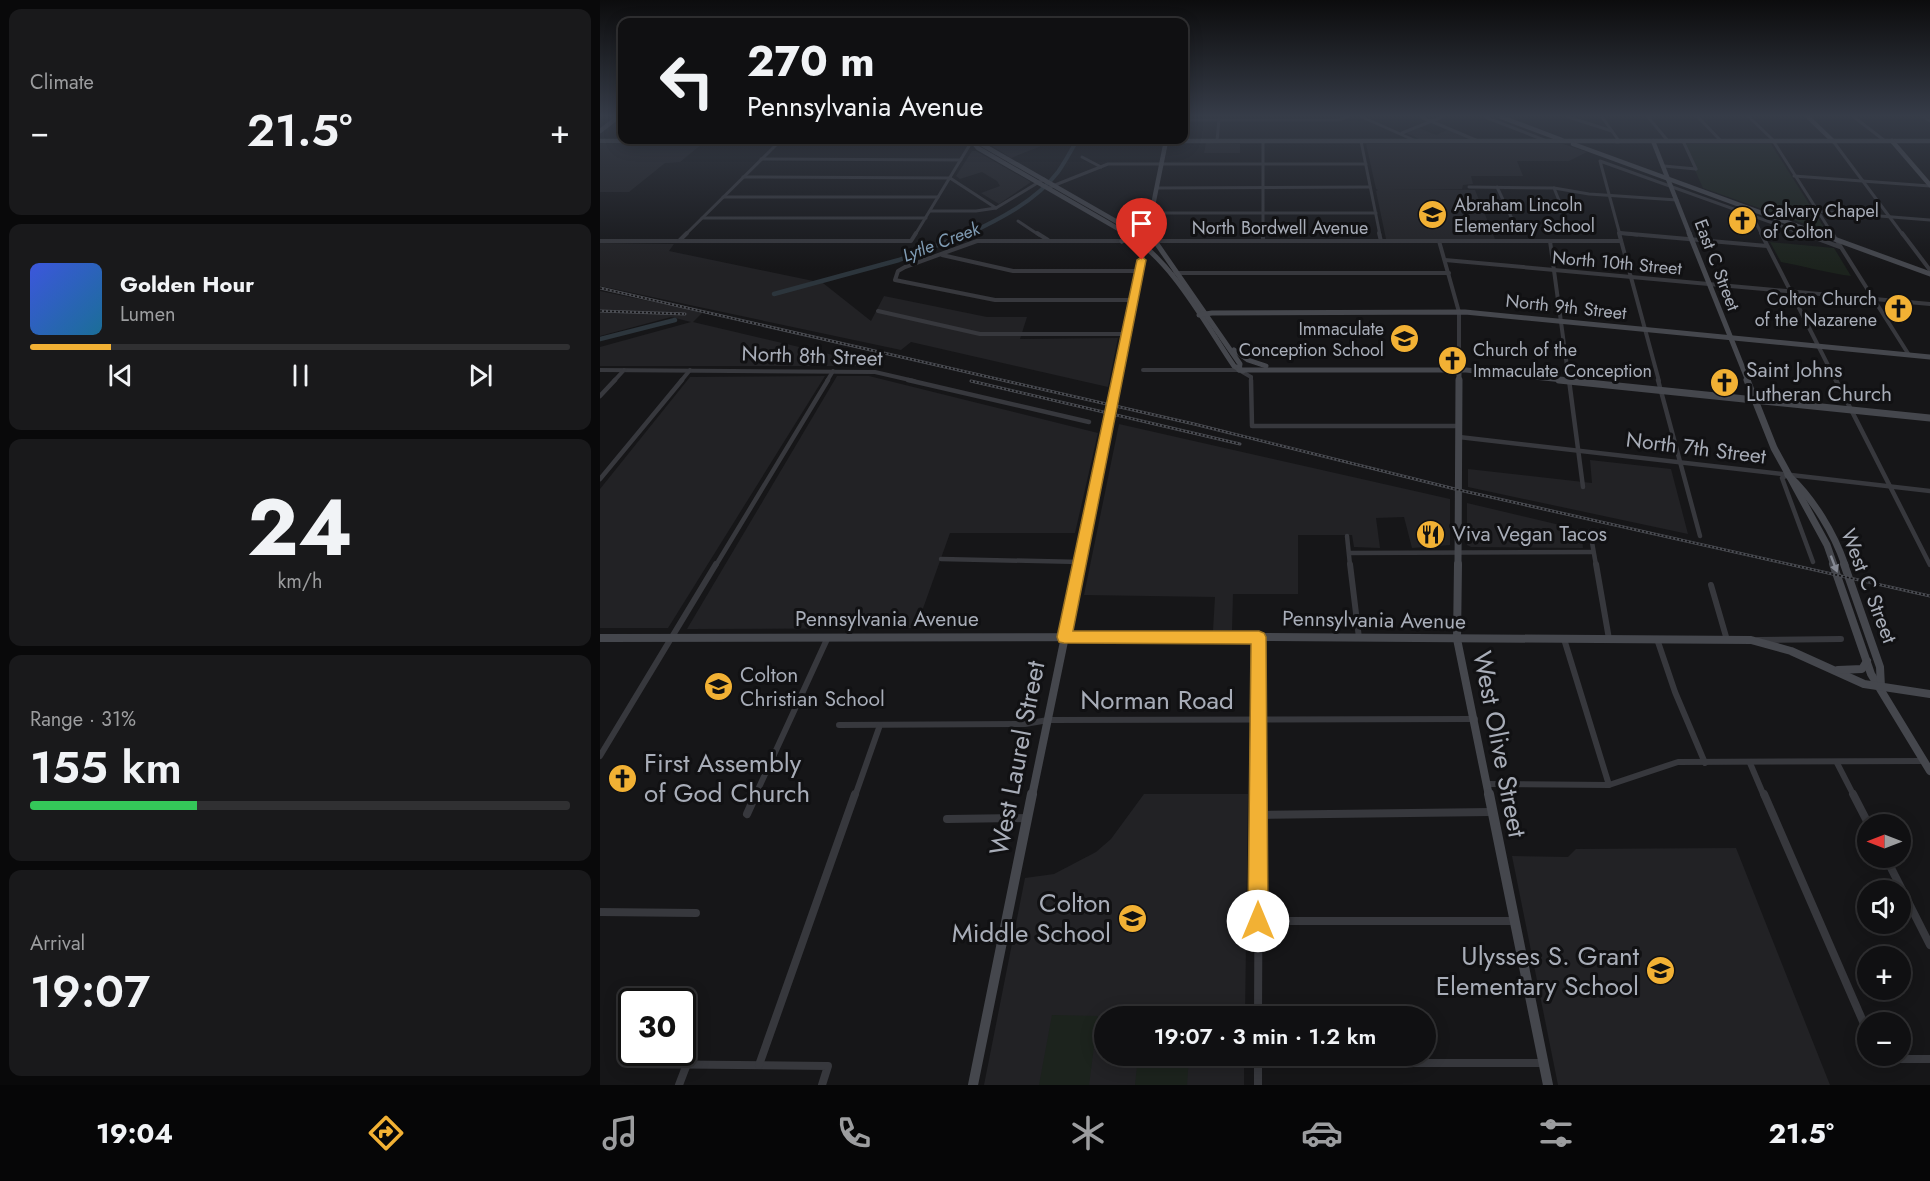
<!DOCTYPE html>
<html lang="en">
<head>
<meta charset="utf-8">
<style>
	:root { --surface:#101012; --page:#19191b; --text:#f1f3f6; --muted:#9c9d9f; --line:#303032; --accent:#f2b134 }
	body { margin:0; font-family:Jost,sans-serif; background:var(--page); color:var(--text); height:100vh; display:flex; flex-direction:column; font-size:22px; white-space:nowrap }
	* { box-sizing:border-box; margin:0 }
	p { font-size:20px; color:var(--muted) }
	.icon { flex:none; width:33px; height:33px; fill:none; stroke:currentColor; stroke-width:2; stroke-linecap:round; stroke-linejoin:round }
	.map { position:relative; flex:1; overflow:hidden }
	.side { display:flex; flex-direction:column; gap:9px; padding:9px; background:#09090a; width:600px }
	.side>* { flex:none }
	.hud { position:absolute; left:18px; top:18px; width:570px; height:126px; border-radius:12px; box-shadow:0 3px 15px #0003,0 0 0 2px var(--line); background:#101012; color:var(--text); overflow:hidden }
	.needle { width:39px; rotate:270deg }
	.tools { position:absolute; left:1257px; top:814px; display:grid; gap:12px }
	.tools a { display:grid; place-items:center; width:54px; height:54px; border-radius:50%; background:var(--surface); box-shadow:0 3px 15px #0003,0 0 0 2px var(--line); font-size:30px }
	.speed { position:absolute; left:18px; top:988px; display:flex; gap:12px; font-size:30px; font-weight:700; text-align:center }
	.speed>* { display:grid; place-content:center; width:78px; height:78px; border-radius:50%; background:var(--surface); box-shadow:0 3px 15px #0003,0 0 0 2px var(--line); line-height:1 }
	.speed .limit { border:3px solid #111; border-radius:9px; background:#fff; color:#111 }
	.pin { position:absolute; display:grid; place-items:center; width:51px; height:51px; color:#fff; margin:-62px -26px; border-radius:50% 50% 50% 0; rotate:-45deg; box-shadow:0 0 6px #0007 }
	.pin .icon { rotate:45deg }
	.me { position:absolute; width:66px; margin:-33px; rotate:0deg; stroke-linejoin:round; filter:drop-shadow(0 0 4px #0008) }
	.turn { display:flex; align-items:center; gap:21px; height:126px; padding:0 30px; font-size:27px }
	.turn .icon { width:78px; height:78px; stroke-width:2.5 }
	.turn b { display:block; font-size:42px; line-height:51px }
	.big { font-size:45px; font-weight:600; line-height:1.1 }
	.side .tile { flex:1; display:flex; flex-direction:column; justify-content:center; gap:9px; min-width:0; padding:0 21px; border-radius:12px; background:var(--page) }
	.side .dial { align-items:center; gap:0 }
	.dial b { font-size:78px; line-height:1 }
	.song { display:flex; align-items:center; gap:18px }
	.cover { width:72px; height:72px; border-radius:9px; background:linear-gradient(135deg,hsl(230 70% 55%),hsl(200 70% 35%)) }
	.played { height:6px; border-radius:3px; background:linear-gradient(90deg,var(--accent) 15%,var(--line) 15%) }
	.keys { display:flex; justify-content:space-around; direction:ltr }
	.heat { display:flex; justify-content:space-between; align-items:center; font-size:33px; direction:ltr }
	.charge { height:9px; border-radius:4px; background:linear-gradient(90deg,#34c759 31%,var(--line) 0) }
	.trip { position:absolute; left:494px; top:1006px; width:342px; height:60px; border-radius:30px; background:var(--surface); box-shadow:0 3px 15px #0003,0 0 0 2px var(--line); font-weight:600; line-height:60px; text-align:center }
	.dock { display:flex; height:96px; justify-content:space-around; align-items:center; background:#060607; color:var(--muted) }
	.dock .icon { width:42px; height:42px }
	.dock .active { color:var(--accent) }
	.dock b { font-size:27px; color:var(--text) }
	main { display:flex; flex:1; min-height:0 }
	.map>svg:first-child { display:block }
	.built { fill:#222225 }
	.green { fill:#1c231d }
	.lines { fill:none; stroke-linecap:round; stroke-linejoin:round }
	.canal-far1 { stroke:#2c353c; stroke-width:4 }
	.canal { stroke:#2c353c; stroke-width:4.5 }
	.street-far4 { stroke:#37383d; stroke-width:3 }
	.street-far3 { stroke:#37383d; stroke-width:4 }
	.street-far2 { stroke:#37383d; stroke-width:4.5 }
	.street-far1 { stroke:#37383d; stroke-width:6 }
	.street { stroke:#37383d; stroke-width:8 }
	.secondary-far4 { stroke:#45474d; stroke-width:4.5 }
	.secondary-far3 { stroke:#45474d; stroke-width:5 }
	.secondary-far2 { stroke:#45474d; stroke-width:7 }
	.secondary-far1 { stroke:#45474d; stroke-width:8 }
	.secondary { stroke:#45474d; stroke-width:10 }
	.rail-casing { stroke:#4a4c52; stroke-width:3 }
	.rail { stroke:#111113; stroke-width:1.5; stroke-dasharray:2; stroke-linecap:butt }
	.oneway { fill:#858993 }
	.route { fill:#f2b134; stroke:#9d7322; stroke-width:1.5 }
	.labels { text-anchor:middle; stroke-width:6; stroke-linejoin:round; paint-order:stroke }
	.far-poi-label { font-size:18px; fill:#a8adb8; stroke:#111113; text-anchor:start }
	.far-street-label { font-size:18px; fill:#a8adb8; stroke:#111113 }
	.far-water-label { font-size:18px; font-style:italic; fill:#7f9bb3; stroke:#111113 }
	.street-label { font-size:21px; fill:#a8adb8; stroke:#111113 }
	.poi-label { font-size:21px; fill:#a8adb8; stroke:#111113; text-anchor:start }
	.near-street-label { font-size:26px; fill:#a8adb8; stroke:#111113 }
	.near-poi-label { font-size:26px; fill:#a8adb8; stroke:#111113; text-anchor:end }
</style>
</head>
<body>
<main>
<section class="side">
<div class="tile"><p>Climate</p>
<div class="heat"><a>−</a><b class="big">21.5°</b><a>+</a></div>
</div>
<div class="tile">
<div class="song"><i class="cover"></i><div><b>Golden Hour</b><p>Lumen</p></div></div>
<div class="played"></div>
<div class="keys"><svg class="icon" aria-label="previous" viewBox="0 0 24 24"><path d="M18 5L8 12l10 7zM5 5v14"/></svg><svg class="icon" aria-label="pause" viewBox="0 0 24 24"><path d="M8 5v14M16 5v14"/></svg><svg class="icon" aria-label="next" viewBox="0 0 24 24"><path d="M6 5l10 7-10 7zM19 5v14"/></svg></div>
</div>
<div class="tile dial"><b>24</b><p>km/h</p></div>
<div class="tile"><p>Range · 31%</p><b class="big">155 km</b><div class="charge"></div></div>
<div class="tile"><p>Arrival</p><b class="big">19:07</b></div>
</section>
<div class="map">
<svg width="1330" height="1085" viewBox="0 0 1330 1085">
	<rect width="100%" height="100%" fill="#161618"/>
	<g class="built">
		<polygon points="819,128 836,135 849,129 869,138 819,139 807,133"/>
		<polygon points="103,143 80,162 65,163 29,192 0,192 0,144"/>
		<polygon points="606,143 640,144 640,153 604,153"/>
		<polygon points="389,144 446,144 411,158"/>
		<polygon points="766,144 963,144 987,152 969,161 917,161 923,176 871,176 873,184 863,185 862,189 792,189 875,190 895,239 786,239 776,191 778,190 776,189"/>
		<polygon points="372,151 376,151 431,182 399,204 381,193 400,186 397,181 382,172 360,179 356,176"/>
		<polygon points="0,243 74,244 69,251 223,283 271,321 284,296 387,317 427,317 420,339 518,338 508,387 311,342 301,350 0,286"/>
		<polygon points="0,291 103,312 93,322 267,363 264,366 0,366 0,347 91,322 71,317 0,336"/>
		<polygon points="225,376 68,628 0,628 0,489 90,377"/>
		<polygon points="237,376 269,376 498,433 475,533 350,533 316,628 87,629"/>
		<polygon points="519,424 850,499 850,545 812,548 804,517 776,518 780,548 754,547 752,535 698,535 698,594 633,594 632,630 613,631 615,597 484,595"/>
		<polygon points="990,460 1071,469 1088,534 868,487 868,469 992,483"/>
		<polygon points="867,503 981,530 983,548 871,547 867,545"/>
		<polygon points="544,794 648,794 645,1017 504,1017 504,1056 644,1056 644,1085 384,1085 425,878 454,874 496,852 511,839"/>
		<polygon points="1136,848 1230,1085 958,1085 912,856 968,857 976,849"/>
	</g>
	<g class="green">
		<polygon points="1083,144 1171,144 1227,232 1103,188"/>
		<path d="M1170 242 1234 248 1251 276C1226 273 1205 266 1181 262Z"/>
		<polygon points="452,1015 498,1016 489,1085 439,1085"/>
		<polygon points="538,1056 589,1056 587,1085 535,1085"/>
	</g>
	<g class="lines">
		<path class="canal-far1" d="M366 235C398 220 436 201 458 172 465 162 471 151 477 140"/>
		<g class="canal">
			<polyline points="174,294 299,260 369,233"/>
			<polyline points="0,339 75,320"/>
		</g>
		<g class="street-far4">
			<polyline points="762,117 816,141"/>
			<polyline points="821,117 878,141"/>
			<polyline points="885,117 944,140"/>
			<polyline points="968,117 1012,131"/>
			<polyline points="1002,117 1019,141"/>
			<polyline points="1048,117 1068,141"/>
			<polyline points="1098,117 1121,141"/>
			<polyline points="1149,117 1172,139 1233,235"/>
			<polyline points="1254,117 1285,141"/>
			<polyline points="1324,117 1330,121"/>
			<polyline points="584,120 738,120 747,117"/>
			<polyline points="802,133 842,117"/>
			<polyline points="617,141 619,119"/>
			<polyline points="663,141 663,235"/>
			<polyline points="761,141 780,235"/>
			<polyline points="1083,141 1096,169"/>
			<polyline points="1233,141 1303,235"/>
			<polyline points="482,157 501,167"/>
			<polyline points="161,159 361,160"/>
			<polyline points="1064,166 1096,169"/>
			<polyline points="1194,176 1330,186"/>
			<polyline points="143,177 350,178 396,208"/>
			<polyline points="450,187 508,164 766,164"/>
			<polyline points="869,187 954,188 989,194 1077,200"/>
			<polyline points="897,187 914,223 927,226"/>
			<polyline points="557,188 770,187"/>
			<polyline points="954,188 960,203"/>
			<polyline points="123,197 338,197"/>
			<polyline points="330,211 376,211 396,208 444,179"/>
			<polyline points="1217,211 1330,220"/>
			<polyline points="551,213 776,213"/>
			<polyline points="1152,215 1162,235"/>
			<polyline points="102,218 326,218"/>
			<polyline points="418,221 439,235"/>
			<polyline points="1019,233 1037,235"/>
			<polyline points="85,235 180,141"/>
			<polyline points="315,235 372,141"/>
			<polyline points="1020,235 1000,161 1206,235"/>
		</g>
		<g class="street-far3">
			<polyline points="437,233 448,240"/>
			<polyline points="663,233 663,241"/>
			<polyline points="779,233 781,241"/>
			<polyline points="1019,233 1059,381"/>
			<polyline points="1020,233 1167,246"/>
			<polyline points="1161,233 1236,381"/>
			<polyline points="1202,233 1240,247"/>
			<polyline points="1232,233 1309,355"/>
			<polyline points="1302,233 1330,270"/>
			<polyline points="0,241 311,241 316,233"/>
			<polyline points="79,241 87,233"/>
			<polyline points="551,241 1021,241"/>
			<polyline points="839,241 859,312 859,370"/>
			<polyline points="950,241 969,381"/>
			<polyline points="342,255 413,271 540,271"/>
			<polyline points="845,260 1330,304"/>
			<polyline points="575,273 849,273"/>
			<polyline points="533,300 395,300 295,280 298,271 305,267 377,241 538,241"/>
			<polyline points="278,311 380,334 526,334"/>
			<polyline points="0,370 275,372 314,381"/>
			<polyline points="543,370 639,370 651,377"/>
			<polyline points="651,377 651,381"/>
			<polyline points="14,381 24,370"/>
			<polyline points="81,381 90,370"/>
			<polyline points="227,381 233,371"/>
		</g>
		<g class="street-far2">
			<polyline points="308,380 489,422"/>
			<polyline points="651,380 652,426 859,426"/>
			<polyline points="969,380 983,487"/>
			<polyline points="1058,380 1100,536"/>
			<polyline points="1236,380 1330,565"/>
			<polyline points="0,396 15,380"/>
			<polyline points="859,437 1330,491"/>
			<polyline points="1187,475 1182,478 1213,562"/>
			<polyline points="0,479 82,380"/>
			<polyline points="990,531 996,565"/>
			<polyline points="747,536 750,565"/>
			<polyline points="750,553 993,552"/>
			<polyline points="341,559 481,562"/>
			<polyline points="116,565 228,380"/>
		</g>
		<g class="street-far1">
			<polyline points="750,564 759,638"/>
			<polyline points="996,564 1009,639"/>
			<polyline points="1111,585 1127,640"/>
			<polyline points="964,639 1009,785"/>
			<polyline points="1057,639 1075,692 1105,763"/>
			<polyline points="1158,640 1241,639"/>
			<polyline points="239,725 425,724 448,720 875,719"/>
			<polyline points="0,756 116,564"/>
			<polyline points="1150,763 1164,796"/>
			<polyline points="1237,763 1254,796"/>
			<polyline points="886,784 1009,785 1078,762 1324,761"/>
			<polyline points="155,796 228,637"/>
			<polyline points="255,796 280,725"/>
			<polyline points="659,796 659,637"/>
		</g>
		<g class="street">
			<polyline points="1164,794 1268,1033"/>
			<polyline points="1253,794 1269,825"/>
			<polyline points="147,814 156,794"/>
			<polyline points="658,815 891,812"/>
			<polyline points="347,819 427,818"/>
			<polyline points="1286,858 1330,945"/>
			<polyline points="0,912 96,913"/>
			<polyline points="658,921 915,921"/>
			<polyline points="658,1017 659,794"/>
			<polyline points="34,1053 29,1064 228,1066 222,1085"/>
			<polyline points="658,1056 658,1085"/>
			<polyline points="1277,1056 1279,1059 1330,1059"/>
			<polyline points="658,1063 944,1063"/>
			<polyline points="159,1065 255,794"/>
			<polyline points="79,1085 87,1064"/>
		</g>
		<g class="secondary-far4">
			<polyline points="901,117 962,140"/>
			<polyline points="1208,117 1233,141"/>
			<polyline points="0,131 18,117"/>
			<polyline points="0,141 327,141"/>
			<polyline points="321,141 375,141"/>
			<polyline points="372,141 378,148 529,235"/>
			<polyline points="372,141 383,145 540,235"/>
			<polyline points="377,141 488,142"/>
			<polyline points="485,141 1019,141"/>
			<polyline points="1016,141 1330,141"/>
			<polyline points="1053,141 1090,235"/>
			<polyline points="1292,141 1330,185"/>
			<polyline points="973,144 1222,235"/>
			<polyline points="547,235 566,141"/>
		</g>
		<g class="secondary-far3">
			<path d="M526 233C572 260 604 322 634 366L643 371"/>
			<polyline points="538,233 557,244 640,364 639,370"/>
			<polyline points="1089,233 1148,381"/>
			<polyline points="1218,233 1330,274"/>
			<polyline points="522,241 531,235"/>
			<polyline points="599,315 612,313 865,312 1330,357"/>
			<polyline points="634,350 648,360 666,366"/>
			<polyline points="639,370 866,370 973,381"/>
			<polyline points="517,381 547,233"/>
			<polyline points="859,381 859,370"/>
		</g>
		<g class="secondary-far2">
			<polyline points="959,380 1330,418"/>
			<polyline points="1147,380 1174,448 1227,545 1234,565"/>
			<path d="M1188 475C1213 498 1234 533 1245 565"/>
			<polyline points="479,565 517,380"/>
			<polyline points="858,565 859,380"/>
		</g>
		<g class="secondary-far1">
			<polyline points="858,564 857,639 889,796"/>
			<polyline points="1233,564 1271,674 1330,771"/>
			<polyline points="1244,564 1280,667 1281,687"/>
			<polyline points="0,638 659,637 1151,640 1191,651 1264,684 1330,694"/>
			<polyline points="1238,670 1262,669 1267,661"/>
			<polyline points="432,796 480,564"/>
		</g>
		<g class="secondary">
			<polyline points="889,794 948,1085"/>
			<polyline points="373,1085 432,794"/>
		</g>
		<defs>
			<g id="rail">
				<polyline points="0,288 594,424 859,490 1330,596"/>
				<polyline points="0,311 85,314"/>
				<polyline points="371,381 640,444"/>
			</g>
		</defs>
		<use href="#rail" class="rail-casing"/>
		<use href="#rail" class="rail"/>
	</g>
	<defs><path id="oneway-solid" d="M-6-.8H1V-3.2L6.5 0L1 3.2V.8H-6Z" transform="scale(1.5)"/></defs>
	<use class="oneway" href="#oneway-solid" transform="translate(1234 564) rotate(69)"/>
	<linearGradient id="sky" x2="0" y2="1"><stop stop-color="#0c0c0d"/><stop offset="0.43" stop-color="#363c48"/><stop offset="1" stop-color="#363c48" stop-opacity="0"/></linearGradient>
	<rect width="1330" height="269" fill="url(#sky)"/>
	<polygon class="route" points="542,257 546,260 473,631 659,631 664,633 666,637 668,921 665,928 658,931 651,928 648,921 651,644 464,643 459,642 457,637 537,260"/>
	<defs>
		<symbol id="school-disc" viewBox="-11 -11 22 22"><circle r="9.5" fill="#f2b134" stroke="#111113"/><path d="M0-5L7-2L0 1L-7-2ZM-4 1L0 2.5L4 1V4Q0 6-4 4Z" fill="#111"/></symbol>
		<symbol id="church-disc" viewBox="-11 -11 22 22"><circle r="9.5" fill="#f2b134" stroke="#111113"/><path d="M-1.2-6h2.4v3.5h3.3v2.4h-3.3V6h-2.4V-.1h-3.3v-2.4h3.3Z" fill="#111"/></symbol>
		<symbol id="restaurant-disc" viewBox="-11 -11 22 22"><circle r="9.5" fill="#f2b134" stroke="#111113"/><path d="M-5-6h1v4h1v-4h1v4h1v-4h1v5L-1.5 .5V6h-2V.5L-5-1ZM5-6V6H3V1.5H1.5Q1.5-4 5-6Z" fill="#111"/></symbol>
	</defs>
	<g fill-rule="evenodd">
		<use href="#school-disc" x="816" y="198" width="33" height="33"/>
		<use href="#church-disc" x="1126" y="204" width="33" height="33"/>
		<use href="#church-disc" x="1282" y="292" width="33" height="33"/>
		<use href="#school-disc" x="788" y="322" width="33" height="33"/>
		<use href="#church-disc" x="836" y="344" width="33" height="33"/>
		<use href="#church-disc" x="1108" y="366" width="33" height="33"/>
		<use href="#restaurant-disc" x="814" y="518" width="33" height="33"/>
		<use href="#school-disc" x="102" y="670" width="33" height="33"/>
		<use href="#church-disc" x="6" y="762" width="33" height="33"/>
		<use href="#school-disc" x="516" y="902" width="33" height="33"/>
		<use href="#school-disc" x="1044" y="954" width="33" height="33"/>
	</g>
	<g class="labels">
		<g class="far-poi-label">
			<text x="854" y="211">Abraham Lincoln<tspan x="854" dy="21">Elementary School</tspan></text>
			<text x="1163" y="217">Calvary Chapel<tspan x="1163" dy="21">of Colton</tspan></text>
			<text x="1277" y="305" text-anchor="end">Colton Church<tspan x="1277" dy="21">of the Nazarene</tspan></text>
			<text x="784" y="335" text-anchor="end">Immaculate<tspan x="784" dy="21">Conception School</tspan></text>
			<text x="873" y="356">Church of the<tspan x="873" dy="21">Immaculate Conception</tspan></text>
		</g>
		<g class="far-street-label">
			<text x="680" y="234">North Bordwell Avenue</text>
			<text transform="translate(1017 263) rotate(5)" y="6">North 10th Street</text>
			<text transform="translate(1117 265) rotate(69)" y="6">East C Street</text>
			<text transform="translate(966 307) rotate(6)" y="6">North 9th Street</text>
		</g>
		<g class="far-water-label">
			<text transform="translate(341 242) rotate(-21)" y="6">Lytle Creek</text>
		</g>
		<g class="street-label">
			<text transform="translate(212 356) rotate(2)" y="7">North 8th Street</text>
			<text transform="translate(1096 448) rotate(7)" y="7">North 7th Street</text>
			<text transform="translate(1269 586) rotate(69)" y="7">West C Street</text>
			<text x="287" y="626">Pennsylvania Avenue</text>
			<text transform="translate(774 620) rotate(1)" y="7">Pennsylvania Avenue</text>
		</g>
		<g class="poi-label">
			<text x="1146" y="377">Saint Johns<tspan x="1146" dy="24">Lutheran Church</tspan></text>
			<text x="852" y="541">Viva Vegan Tacos</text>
			<text x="140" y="682">Colton<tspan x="140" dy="24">Christian School</tspan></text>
		</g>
		<g class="near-street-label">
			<text x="557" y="709">Norman Road</text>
			<text transform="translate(900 744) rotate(79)" y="9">West Olive Street</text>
			<text transform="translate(417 758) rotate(-79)" y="9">West Laurel Street</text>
		</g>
		<g class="near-poi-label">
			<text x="44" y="772" text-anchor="start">First Assembly<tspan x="44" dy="30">of God Church</tspan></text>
			<text x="511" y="912">Colton<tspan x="511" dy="30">Middle School</tspan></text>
			<text x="1039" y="965">Ulysses S. Grant<tspan x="1039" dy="30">Elementary School</tspan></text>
		</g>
	</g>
</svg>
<div class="tools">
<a><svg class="needle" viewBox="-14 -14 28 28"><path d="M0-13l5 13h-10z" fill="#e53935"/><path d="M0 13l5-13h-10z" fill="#9c9d9f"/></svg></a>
<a><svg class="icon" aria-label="sound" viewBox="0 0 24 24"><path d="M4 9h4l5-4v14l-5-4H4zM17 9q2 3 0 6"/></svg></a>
<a>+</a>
<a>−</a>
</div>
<div class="speed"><div class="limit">30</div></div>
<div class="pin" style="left:542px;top:260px;background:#d93025"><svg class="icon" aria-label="arrive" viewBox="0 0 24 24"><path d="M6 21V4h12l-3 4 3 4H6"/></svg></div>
<svg class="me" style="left:658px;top:921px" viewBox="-20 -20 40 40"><circle r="19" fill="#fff"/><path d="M0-13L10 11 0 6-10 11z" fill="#f2b134"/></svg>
<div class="trip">19:07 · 3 min · 1.2 km</div>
<div class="hud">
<div class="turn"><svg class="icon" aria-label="left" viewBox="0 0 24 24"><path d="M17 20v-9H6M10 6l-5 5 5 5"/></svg><div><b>270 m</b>Pennsylvania Avenue</div></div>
</div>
</div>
</main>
<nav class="dock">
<b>19:04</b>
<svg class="icon active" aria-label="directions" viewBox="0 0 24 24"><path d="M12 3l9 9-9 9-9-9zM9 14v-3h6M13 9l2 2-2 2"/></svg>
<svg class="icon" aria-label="music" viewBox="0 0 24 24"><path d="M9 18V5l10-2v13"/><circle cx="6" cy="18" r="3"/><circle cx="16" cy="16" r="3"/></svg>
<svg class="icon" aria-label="phone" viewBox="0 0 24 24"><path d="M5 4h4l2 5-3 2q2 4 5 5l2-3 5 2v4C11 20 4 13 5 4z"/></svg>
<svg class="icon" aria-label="climate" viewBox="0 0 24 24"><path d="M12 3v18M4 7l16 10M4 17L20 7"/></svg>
<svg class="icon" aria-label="car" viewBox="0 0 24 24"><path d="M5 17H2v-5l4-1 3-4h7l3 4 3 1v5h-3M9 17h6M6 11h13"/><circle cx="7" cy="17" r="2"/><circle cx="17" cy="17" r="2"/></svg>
<svg class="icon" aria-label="filters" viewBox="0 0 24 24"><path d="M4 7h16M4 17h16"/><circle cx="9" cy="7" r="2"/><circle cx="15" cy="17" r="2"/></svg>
<b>21.5°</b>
</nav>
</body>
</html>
